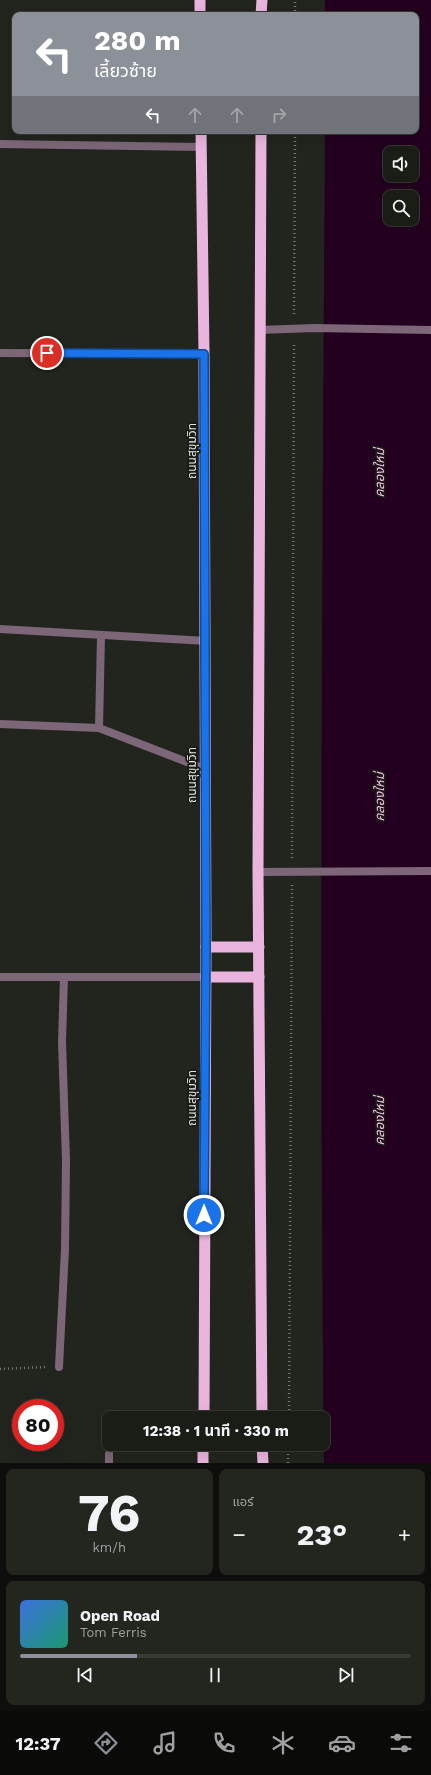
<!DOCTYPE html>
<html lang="th">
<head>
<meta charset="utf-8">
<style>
	:root { --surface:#1a1c16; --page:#23251f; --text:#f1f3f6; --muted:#9fa1a1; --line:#383a35; --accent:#8c9099 }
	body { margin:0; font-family:"Work Sans","Noto Sans Thai",sans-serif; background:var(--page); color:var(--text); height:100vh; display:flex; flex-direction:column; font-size:15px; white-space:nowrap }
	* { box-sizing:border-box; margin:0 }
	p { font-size:13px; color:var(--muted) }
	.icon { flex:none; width:22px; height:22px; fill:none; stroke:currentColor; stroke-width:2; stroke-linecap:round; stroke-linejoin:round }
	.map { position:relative; height:1463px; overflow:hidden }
	.details { display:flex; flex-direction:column; gap:6px; padding:6px; background:#0e0f0c; flex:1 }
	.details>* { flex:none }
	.top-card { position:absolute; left:12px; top:12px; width:407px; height:122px; border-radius:8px; box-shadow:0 4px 16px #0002,0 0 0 1px var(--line); background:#8c9099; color:#fff; overflow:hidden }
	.controls { position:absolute; left:383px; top:146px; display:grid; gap:8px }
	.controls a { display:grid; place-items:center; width:36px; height:36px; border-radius:8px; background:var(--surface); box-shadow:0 4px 16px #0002,0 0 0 1px var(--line); font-size:20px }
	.speed { position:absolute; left:12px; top:1399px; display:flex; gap:8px; font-size:20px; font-weight:700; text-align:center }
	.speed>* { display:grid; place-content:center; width:52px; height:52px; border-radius:50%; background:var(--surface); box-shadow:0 4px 16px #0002,0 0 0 1px var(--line); line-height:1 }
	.speed .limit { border:6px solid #d22; background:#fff; color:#111 }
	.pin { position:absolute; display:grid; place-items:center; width:34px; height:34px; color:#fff; margin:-17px; border:2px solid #fff; border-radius:50%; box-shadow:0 1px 4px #0007 }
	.me { position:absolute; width:44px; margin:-22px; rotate:0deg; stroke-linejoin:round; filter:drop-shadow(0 0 3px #0008) }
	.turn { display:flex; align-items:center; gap:14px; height:84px; padding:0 16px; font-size:18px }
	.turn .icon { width:52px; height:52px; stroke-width:2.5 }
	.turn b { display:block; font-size:28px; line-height:34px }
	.lanes { display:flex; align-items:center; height:38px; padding:0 16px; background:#0003; justify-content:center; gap:20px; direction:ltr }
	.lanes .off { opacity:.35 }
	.big { font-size:30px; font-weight:700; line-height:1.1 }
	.details .widget { flex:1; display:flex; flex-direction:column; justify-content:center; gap:6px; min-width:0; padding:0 14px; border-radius:8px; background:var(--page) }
	.details .dial { align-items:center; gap:0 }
	.dial b { font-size:52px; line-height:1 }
	.song { display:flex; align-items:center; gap:12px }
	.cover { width:48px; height:48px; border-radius:6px; background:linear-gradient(135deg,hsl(220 70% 55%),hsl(160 70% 35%)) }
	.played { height:4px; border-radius:2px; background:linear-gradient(90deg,var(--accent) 30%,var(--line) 30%) }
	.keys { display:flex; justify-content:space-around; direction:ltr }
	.heat { display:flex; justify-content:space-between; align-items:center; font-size:22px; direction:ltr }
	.details .tiles { flex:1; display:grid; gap:6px; grid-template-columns:1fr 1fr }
	.widget:last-child { grid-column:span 2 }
	.trip { position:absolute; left:102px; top:1411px; width:228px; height:40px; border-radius:8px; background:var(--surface); box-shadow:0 4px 16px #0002,0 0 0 1px var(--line); font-weight:700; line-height:40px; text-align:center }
	.menu { display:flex; height:64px; justify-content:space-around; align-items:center; background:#0a0b09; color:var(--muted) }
	.menu .icon { width:28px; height:28px }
	.menu .current { color:var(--accent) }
	.menu b { font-size:18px; color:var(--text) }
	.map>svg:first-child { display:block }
	.water { fill:#23001f; fill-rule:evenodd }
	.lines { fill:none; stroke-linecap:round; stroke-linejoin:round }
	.path { stroke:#747770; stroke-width:2.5; stroke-dasharray:1 3; stroke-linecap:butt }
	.service { stroke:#7c6678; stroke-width:8 }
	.minor { stroke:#7c6678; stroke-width:8 }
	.trunk { stroke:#e9b5df; stroke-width:11 }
	.route-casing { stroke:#114b97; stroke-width:10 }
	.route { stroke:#1a73e8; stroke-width:7 }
	.labels { text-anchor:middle; stroke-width:3.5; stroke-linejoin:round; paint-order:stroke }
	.street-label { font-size:12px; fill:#e4e6e1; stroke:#191b15 }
	.water-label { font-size:13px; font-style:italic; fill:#fabdee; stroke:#191b15 }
</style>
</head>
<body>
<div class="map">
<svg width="431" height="1463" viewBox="0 0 431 1463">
	<rect width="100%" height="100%" fill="#22251e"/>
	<path class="water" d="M325 0H431V1463H324C319 1019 322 575 325 131H416V15H325ZM390 153H412V175H390ZM390 197H412V219H390Z"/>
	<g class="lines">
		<g class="path">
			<polyline points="295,15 295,0"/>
			<polyline points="294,314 295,131"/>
			<polyline points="292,858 294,343"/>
			<polyline points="0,1369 45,1367"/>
			<polyline points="289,1418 292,885"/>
			<polyline points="288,1463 288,1444"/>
		</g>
		<g class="service">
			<polyline points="0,144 201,147"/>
			<polyline points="0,353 204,354"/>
			<polyline points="0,629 206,641"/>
			<polyline points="0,724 99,728 205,769"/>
			<polyline points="99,728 101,636"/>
			<polyline points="0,977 206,977"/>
			<polyline points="59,1367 65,1249 66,1160 62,1042 64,977"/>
			<polyline points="109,1463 109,1454"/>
		</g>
		<g class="minor">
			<polyline points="259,330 314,328 431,330"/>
			<polyline points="258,872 431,871"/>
		</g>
		<g class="trunk">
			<polyline points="200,0 200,15"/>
			<polyline points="261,15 262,0"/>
			<polyline points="201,131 204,354 206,947 204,1418"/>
			<polyline points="261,131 258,872 262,1418"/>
			<polyline points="206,947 259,947"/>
			<polyline points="206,977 259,977"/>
			<polyline points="262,1444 263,1463"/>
			<polyline points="203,1463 203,1444"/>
		</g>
	</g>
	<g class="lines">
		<defs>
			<polyline id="route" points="47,353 204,354 206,947 204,1215"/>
		</defs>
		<use href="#route" class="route-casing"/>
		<use href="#route" class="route"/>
	</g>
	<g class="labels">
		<g class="street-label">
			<text transform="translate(192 451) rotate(-90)" y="4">ถนนสุขุมวิท</text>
			<text transform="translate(192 775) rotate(-90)" y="4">ถนนสุขุมวิท</text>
			<text transform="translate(192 1098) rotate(-90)" y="4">ถนนสุขุมวิท</text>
		</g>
		<g class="water-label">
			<text transform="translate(379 473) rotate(-90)" y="5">คลองใหม่</text>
			<text transform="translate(379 797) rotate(-90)" y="5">คลองใหม่</text>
			<text transform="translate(379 1121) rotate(-90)" y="5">คลองใหม่</text>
		</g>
	</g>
</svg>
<div class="controls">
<a><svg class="icon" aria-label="sound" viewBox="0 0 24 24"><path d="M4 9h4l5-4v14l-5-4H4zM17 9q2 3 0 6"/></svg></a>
<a><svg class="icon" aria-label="search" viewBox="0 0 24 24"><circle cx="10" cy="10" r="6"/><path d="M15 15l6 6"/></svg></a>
</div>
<div class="speed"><div class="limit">80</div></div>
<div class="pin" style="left:47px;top:353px;background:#d93025"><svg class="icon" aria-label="arrive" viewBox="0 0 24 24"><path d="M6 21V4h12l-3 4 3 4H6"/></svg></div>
<svg class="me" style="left:204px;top:1215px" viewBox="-20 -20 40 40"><circle r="17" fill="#1a73e8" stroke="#fff" stroke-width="3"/><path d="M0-11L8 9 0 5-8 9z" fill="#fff"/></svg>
<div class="trip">12:38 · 1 นาที · 330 m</div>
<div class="top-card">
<div class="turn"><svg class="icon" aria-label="left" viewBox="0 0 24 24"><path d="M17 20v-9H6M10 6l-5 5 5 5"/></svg><div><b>280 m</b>เลี้ยวซ้าย</div></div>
<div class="lanes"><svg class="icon" aria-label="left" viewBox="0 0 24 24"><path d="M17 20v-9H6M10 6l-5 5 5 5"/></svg><svg class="icon off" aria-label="ahead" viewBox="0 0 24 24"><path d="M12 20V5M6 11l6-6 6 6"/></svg><svg class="icon off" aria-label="ahead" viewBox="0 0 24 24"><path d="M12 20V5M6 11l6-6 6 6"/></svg><svg class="icon off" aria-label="right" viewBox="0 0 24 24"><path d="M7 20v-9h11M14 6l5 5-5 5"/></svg></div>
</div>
</div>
<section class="details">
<div class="tiles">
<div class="widget dial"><b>76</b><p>km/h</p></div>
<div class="widget"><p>แอร์</p>
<div class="heat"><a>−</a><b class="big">23°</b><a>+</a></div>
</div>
<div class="widget">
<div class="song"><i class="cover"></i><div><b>Open Road</b><p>Tom Ferris</p></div></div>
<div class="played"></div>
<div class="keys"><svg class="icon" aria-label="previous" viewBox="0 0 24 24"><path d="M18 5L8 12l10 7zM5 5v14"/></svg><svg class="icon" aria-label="pause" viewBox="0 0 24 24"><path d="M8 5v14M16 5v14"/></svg><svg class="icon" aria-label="next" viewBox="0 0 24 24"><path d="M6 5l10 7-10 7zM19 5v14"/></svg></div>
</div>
</div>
</section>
<nav class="menu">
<b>12:37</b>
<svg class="icon current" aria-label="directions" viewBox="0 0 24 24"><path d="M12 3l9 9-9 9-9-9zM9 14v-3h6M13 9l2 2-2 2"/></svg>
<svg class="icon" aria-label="music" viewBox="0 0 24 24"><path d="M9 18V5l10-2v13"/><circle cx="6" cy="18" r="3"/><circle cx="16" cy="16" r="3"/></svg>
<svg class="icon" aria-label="phone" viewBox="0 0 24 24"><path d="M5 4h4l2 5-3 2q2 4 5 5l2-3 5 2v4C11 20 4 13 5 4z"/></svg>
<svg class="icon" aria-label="climate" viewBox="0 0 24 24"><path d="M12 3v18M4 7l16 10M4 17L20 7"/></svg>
<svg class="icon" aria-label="car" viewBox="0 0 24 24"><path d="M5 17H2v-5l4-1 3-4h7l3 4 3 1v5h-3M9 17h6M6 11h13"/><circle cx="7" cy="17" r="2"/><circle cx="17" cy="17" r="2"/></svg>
<svg class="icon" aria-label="filters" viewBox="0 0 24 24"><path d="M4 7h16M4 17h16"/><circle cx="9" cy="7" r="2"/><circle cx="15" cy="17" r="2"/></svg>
</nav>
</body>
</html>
